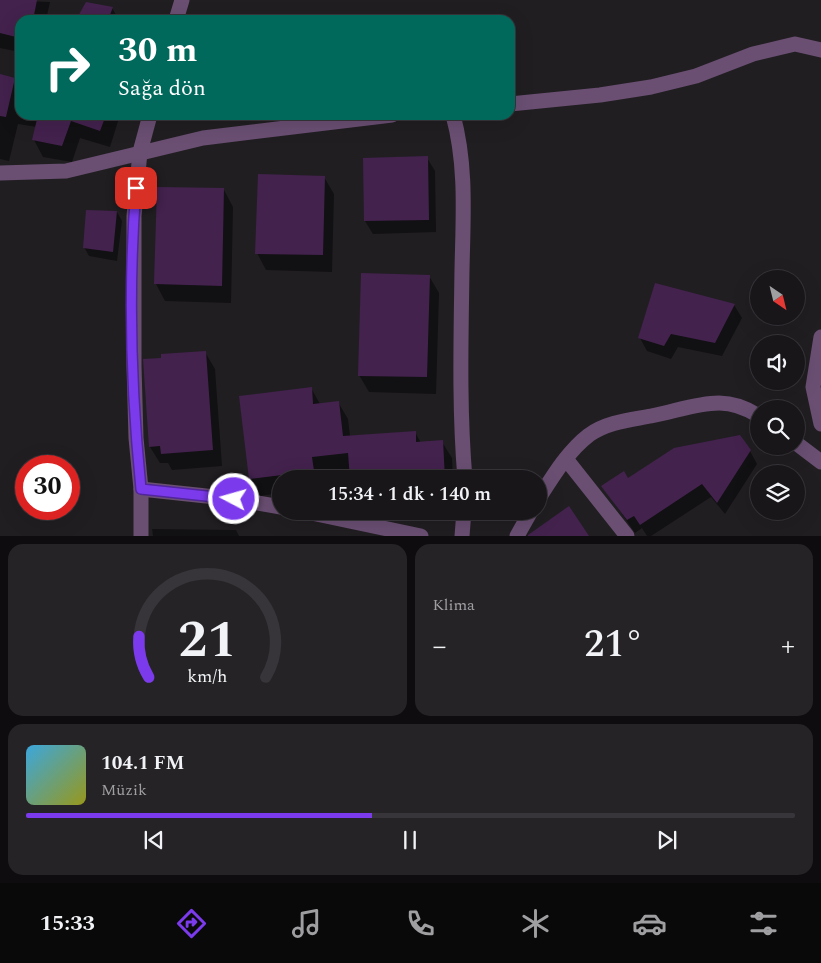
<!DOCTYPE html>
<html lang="tr">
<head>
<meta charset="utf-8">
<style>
	:root { --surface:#19161a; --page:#262327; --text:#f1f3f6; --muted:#9f9fa2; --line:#373539; --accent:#7c3aed }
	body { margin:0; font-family:Spectral,serif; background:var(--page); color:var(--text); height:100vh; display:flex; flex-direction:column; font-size:19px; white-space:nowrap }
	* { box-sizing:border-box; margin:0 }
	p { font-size:16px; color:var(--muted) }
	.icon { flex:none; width:28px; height:28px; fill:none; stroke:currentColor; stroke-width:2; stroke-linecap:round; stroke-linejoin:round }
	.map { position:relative; height:536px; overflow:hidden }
	.panel { display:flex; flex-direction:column; gap:8px; padding:8px; background:#0e0c0e; flex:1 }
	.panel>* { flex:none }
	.guide { position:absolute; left:15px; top:15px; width:500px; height:105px; border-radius:15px; box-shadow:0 5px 20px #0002,0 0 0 1px var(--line); background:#00695c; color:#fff; overflow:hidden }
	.needle { width:32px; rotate:145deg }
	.controls { position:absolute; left:750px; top:270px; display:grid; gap:10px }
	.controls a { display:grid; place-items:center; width:55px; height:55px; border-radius:50%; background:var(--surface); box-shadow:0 5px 20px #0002,0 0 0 1px var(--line); font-size:25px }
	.speed { position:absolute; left:15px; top:455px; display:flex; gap:10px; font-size:25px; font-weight:700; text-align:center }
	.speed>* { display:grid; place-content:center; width:65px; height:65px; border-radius:50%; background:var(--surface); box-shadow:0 5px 20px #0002,0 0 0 1px var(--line); line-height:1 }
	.speed .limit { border:8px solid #d22; background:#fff; color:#111 }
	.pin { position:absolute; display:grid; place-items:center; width:42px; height:42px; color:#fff; margin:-21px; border-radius:10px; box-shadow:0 2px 8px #0006 }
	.me { position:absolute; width:55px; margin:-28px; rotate:276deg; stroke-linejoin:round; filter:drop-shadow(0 0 4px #0008) }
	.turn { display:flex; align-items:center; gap:18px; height:105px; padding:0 20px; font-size:22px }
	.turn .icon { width:65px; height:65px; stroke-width:2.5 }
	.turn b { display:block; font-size:35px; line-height:42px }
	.big { font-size:38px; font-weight:600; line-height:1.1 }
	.panel .widget { flex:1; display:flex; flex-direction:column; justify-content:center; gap:8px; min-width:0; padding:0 18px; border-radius:15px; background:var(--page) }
	.panel .dial { align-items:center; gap:0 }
	.dial svg { height:130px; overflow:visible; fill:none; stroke:var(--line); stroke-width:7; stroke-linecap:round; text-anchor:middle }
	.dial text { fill:var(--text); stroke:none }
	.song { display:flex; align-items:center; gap:15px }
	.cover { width:60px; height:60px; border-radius:8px; background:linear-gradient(135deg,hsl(200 70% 55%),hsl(60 70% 35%)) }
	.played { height:5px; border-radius:2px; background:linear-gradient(90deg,var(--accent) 45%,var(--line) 45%) }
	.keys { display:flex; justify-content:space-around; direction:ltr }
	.heat { display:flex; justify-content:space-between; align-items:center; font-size:28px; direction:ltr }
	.panel .tiles { flex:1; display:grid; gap:8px; grid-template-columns:1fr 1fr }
	.widget:last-child { grid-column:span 2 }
	.trip { position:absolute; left:272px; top:470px; width:275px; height:50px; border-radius:25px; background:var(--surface); box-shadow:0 5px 20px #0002,0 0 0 1px var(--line); font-weight:600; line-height:50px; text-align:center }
	.tab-bar { display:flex; height:80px; justify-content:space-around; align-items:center; background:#0a090a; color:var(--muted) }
	.tab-bar .icon { width:35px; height:35px }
	.tab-bar .selected { color:var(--accent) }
	.tab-bar b { font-size:22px; color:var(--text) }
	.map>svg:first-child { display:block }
	.shadow { fill:#0007 }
	.building { fill:#43224e }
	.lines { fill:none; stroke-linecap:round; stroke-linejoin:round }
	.minor { stroke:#6a4f73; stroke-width:15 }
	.route-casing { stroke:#51269a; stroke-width:12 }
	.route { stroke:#7c3aed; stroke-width:9 }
</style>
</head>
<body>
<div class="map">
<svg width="821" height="536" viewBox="0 0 821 536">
	<rect width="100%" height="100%" fill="#211e22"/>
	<g class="shadow">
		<polygon points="0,0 50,2 46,20 20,20 20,52 0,48"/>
		<polygon points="112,8 119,20 77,20"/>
		<polygon points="0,76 20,80 20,115 120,115 110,147 80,138 72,162 43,157 34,140 37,127 18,124 9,161 0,159"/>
		<polygon points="427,158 435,171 436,232 373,234 365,221"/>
		<polygon points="324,177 334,194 332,272 266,270 257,253"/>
		<polygon points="158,188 224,190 233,207 231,303 165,301 156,284"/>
		<polygon points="117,212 122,221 117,261 89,256 84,247"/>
		<polygon points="429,276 439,293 436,394 369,392 359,375"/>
		<polygon points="656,285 734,305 742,318 722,356 678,347 671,359 647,351 640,338"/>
		<polygon points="205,352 215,369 222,466 172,470 168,463 160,463 150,447"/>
		<polygon points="311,388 320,404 338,402 348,419 350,436 415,432 421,443 442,442 452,458 453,479 351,479 350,470 321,474 321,479 281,479 281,493 260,496 251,479"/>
		<polygon points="750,451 757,464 725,514 711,497 651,536 647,536 642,528 635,533 603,486"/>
		<polygon points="363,511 455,511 455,513 367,519"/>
		<polygon points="152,529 236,530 239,536 153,536"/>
	</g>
	<g class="building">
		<polygon points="0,0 37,0 33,20 20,20 20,38 0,33"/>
		<polygon points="86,2 113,7 108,20 76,20"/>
		<polygon points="0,74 15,78 6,117 0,116"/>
		<polygon points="38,115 106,115 100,131 71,121 62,146 32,140"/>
		<polygon points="428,156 429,220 364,221 363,158"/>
		<polygon points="258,174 325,176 323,255 255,254"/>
		<polygon points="157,187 224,188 222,286 154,284"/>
		<polygon points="86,210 117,211 113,252 83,248"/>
		<polygon points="361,273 430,275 427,377 358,376"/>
		<polygon points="655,283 735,304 715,343 671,334 664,346 638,338"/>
		<polygon points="206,351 213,450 161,454 160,446 149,447 143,359 161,358 161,354"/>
		<polygon points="312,387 313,404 339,401 343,436 416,431 416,442 443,440 445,479 350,479 348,453 312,457 314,471 249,479 239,396"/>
		<polygon points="740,435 751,450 717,503 702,484 640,525 634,516 627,520 601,486 624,471 628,478 674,448"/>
		<polygon points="569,506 589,536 528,536 528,535"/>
	</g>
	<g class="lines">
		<g class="minor">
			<polyline points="176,20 182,0"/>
			<polyline points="510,104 600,95 651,87 696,76 753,54 795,44 821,50"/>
			<path d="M453 115C467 166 463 218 462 270 461 340 459 409 465 479"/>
			<polyline points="0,173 66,171 203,138 392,115"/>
			<polyline points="821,337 813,387 821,424"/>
			<polyline points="796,443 821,462"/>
			<polyline points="566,459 627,536"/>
			<polyline points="141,489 234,499 281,507"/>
			<path d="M539 498C553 476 568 451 589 435 607 422 630 420 651 416 674 412 696 403 719 403 733 403 748 409 759 416"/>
			<polyline points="302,511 421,536"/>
			<polyline points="141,536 141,489 136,438 134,366 134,216 140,152 150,115"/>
			<polyline points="462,536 464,511"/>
			<polyline points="517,536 531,511"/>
		</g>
	</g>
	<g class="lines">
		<defs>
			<path id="route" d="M136 188C128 287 131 390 141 489L234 499"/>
		</defs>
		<use href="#route" class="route-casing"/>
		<use href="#route" class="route"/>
	</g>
</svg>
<div class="controls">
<a><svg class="needle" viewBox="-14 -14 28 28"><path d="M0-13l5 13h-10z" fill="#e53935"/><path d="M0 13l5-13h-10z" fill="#9f9fa2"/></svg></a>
<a><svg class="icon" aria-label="sound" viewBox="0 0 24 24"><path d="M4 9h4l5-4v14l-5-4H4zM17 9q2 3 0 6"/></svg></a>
<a><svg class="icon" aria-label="search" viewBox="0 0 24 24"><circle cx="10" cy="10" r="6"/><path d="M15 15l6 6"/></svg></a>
<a><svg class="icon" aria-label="layers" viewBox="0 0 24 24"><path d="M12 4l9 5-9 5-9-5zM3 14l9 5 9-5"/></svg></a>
</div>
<div class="speed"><div class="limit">30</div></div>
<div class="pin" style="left:136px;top:188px;background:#d93025"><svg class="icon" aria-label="arrive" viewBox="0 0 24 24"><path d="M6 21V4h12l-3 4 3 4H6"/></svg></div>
<svg class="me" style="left:234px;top:499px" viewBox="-20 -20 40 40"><circle r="17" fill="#7c3aed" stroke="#fff" stroke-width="3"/><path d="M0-11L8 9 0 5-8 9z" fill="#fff"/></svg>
<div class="trip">15:34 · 1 dk · 140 m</div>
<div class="guide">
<div class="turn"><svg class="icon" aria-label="right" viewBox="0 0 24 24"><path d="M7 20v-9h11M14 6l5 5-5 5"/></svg><div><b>30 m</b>Sağa dön</div></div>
</div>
</div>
<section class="panel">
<div class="tiles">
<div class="widget dial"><svg viewBox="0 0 100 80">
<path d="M14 69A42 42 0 1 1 86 69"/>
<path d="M14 69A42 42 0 0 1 8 44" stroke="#7c3aed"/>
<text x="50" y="56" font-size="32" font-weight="700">21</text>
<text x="50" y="72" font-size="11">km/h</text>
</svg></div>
<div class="widget"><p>Klima</p>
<div class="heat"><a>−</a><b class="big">21°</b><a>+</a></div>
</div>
<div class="widget">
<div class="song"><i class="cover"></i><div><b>104.1 FM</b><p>Müzik</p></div></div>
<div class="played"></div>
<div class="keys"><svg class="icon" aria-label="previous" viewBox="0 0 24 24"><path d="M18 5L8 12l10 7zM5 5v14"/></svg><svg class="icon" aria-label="pause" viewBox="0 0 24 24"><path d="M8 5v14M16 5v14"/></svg><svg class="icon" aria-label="next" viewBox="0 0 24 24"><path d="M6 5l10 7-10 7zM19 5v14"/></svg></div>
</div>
</div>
</section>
<nav class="tab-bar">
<b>15:33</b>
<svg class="icon selected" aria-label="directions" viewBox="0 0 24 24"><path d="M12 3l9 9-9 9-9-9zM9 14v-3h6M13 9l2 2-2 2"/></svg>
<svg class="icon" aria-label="music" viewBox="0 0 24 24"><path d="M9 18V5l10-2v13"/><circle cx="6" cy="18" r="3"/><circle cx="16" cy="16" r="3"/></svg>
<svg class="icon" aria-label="phone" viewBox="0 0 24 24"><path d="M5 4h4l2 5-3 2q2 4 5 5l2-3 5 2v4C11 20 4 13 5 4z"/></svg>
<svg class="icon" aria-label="climate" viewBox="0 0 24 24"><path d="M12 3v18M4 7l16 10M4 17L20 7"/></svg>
<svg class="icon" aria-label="car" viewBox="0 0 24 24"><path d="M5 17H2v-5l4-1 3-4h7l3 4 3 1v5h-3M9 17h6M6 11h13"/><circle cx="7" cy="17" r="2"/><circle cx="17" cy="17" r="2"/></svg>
<svg class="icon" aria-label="filters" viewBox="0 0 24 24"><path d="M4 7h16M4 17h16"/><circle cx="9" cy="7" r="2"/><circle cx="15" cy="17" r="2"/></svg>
</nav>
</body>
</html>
